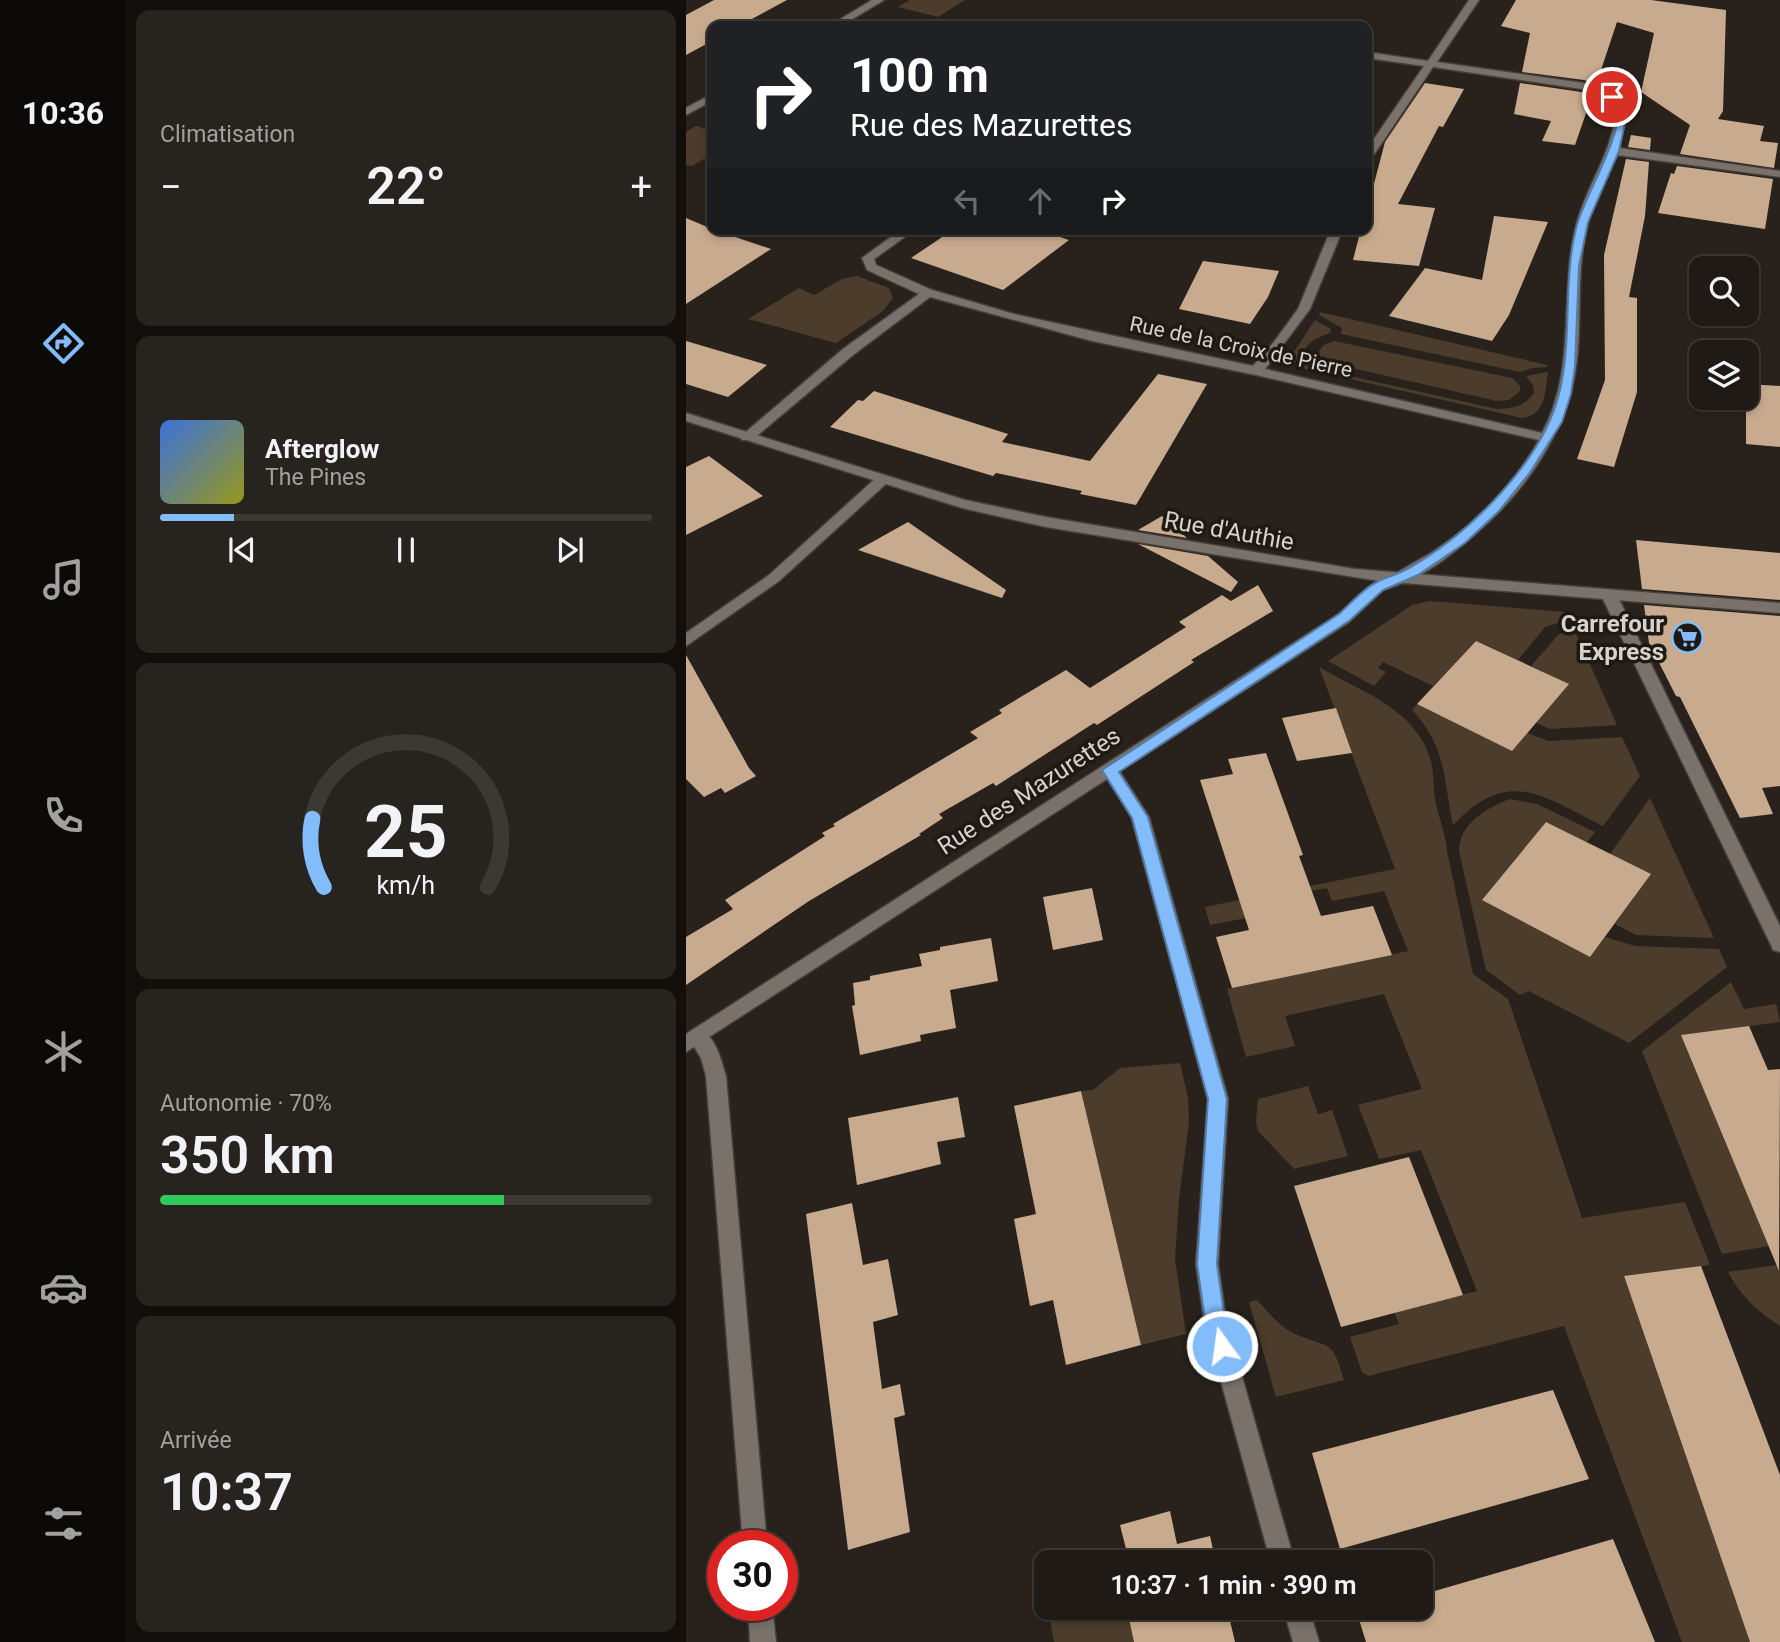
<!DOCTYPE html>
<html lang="fr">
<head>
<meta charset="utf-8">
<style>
	:root { --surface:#1f1a15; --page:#27231e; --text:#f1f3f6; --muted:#a1a1a0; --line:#3c3834; --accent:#83bcfb }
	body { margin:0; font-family:Roboto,sans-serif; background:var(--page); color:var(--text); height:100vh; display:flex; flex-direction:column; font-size:26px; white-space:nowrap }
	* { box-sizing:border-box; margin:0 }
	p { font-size:23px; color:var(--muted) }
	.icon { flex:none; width:38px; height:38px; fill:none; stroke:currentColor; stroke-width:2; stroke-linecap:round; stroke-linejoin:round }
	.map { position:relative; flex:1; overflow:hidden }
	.panel { display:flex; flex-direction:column; gap:10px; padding:10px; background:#110e0c; width:560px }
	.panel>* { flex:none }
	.banner { position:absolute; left:21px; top:21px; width:665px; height:214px; border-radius:14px; box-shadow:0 4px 10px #0003,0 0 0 2px var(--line); background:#202124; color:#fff; overflow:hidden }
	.buttons { position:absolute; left:1003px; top:256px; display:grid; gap:14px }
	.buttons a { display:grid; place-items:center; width:70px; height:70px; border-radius:14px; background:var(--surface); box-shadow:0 4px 10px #0003,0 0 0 2px var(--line); font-size:35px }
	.speed { position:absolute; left:21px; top:1530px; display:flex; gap:14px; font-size:35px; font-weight:700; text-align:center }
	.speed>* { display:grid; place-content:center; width:91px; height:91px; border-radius:50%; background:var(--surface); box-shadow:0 4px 10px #0003,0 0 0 2px var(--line); line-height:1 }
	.speed .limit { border:10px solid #d22; background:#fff; color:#111 }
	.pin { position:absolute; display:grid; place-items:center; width:60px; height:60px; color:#fff; margin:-30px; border:4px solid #fff; border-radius:50%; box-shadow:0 2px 7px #0007 }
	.me { position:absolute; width:77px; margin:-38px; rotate:346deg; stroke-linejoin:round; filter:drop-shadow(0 0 5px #0008) }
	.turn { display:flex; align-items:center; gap:24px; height:147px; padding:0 28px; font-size:32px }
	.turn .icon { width:91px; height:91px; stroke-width:2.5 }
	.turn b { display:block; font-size:49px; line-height:60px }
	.lanes { display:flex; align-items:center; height:66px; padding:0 28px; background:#0003; justify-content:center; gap:35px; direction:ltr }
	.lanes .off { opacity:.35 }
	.big { font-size:52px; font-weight:600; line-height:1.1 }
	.panel .tile { flex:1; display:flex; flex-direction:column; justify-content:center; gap:10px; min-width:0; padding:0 24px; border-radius:14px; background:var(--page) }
	.panel .dial { align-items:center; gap:0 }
	.dial svg { height:182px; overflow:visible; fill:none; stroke:var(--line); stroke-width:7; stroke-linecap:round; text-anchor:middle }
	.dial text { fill:var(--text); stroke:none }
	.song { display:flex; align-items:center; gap:21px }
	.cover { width:84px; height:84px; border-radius:10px; background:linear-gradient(135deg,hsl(220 70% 55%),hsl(60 70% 35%)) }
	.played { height:7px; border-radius:4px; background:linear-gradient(90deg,var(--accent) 15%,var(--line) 15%) }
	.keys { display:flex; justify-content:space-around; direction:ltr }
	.heat { display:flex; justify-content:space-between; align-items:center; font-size:38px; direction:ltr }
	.charge { height:10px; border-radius:5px; background:linear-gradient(90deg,#34c759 70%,var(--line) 0) }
	.trip { position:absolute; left:348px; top:1550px; width:399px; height:70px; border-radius:14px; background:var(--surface); box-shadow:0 4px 10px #0003,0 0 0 2px var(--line); font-weight:600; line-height:70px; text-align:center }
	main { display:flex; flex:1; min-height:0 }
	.tab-bar { display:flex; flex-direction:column; width:126px; justify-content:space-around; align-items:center; background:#0c0a08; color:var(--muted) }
	.tab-bar .icon { width:49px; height:49px }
	.tab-bar .active { color:var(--accent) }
	.tab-bar b { font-size:32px; color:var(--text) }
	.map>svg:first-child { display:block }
	.green { fill:#4c3c2b }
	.building { fill:#c8ab8e }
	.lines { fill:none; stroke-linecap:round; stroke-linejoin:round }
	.minor-casing { stroke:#453f3a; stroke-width:3 }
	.tertiary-casing { stroke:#453f3a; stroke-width:3 }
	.minor { fill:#7a726a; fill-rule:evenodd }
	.tertiary { fill:#7a726a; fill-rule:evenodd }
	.route { fill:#83bcfb; stroke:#557aa3; stroke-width:2 }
	.labels { text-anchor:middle; stroke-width:7; stroke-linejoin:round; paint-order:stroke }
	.far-street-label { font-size:21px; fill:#d6d2cd; stroke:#1f1913 }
	.street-label { font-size:24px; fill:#d6d2cd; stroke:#1f1913 }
	.poi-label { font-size:24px; font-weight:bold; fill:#d6d2cd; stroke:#1f1913; text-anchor:end }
</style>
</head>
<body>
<main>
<nav class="tab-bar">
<b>10:36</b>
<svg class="icon active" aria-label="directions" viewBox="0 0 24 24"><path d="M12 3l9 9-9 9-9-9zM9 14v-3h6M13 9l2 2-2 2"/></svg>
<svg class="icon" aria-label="music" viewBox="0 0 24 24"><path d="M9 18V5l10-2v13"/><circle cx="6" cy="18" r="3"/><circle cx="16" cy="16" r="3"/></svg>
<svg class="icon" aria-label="phone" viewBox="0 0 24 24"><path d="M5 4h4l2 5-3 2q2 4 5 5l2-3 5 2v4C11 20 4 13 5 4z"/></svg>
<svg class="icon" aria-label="climate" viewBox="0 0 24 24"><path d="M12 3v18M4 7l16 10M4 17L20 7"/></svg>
<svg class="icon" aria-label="car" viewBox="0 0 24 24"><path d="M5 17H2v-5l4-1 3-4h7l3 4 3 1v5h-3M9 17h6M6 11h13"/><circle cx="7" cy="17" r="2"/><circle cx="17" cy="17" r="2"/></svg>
<svg class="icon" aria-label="filters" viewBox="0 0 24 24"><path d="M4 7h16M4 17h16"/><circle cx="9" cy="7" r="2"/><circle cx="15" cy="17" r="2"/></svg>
</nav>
<section class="panel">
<div class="tile"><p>Climatisation</p>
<div class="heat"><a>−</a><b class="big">22°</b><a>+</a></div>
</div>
<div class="tile">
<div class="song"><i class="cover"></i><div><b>Afterglow</b><p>The Pines</p></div></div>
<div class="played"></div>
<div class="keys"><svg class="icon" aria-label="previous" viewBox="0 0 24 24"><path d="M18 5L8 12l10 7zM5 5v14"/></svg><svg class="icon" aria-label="pause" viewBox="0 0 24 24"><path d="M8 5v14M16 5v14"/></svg><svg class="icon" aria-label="next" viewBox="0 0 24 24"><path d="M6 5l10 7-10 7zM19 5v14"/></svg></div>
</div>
<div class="tile dial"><svg viewBox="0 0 100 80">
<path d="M14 69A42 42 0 1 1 86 69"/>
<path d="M14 69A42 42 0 0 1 9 39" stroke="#83bcfb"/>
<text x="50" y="56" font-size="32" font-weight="700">25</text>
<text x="50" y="72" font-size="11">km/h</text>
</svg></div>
<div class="tile"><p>Autonomie · 70%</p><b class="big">350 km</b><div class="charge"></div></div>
<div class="tile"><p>Arrivée</p><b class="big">10:37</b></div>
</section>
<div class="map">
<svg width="1094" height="1642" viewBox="0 0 1094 1642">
	<rect width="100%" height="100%" fill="#29221c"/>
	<g class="green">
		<polygon points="224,0 279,0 252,17 212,7"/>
		<polygon points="10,126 26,131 26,154 6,166 0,165 0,132"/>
		<polygon points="171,276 203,288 207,298 197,311 150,343 62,319 113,288 128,295 156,279"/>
		<polygon points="634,312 861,365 861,367 846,368 834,372 655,334 656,328 633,315"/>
		<path d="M629 320 645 329 644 333C631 338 621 341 617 355L624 364 641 371 811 409C827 408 838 407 848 393L847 385 840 376 862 372C859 392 860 415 836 418L616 368 610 363 606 355Z"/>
		<polygon points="648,341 826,378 834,386 834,391 823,400 811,401 648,364 635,359 631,354 638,345"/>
		<polygon points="743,601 879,612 882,620 859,627 832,660 790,641 747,686 697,662 692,668 700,672 688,686 642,661 726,605"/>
		<polygon points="889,631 931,725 864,729 850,723 882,684 845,666 873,634"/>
		<path d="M633 667C675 692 730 708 745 761 748 773 747 787 749 799 752 816 760 834 761 851L787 974 822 999 896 1218 999 1202 1024 1265 938 1277 1064 1642H996L878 1326 682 1376 676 1372 664 1337 713 1324 708 1312 791 1291 735 1150 693 1159 672 1105 736 1089 698 994 599 1016 609 1046 560 1057 541 989 722 951 698 891 646 901 641 888 572 901 576 915 524 925 519 907 709 869Z"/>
		<path d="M731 704 841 733 863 741 936 737 954 776 917 826C856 796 823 766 767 825 757 778 761 748 726 710Z"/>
		<polygon points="964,798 1028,938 950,935 929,924 964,875 924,854"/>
		<path d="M824 799 851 804 909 832 901 842 860 822 796 900 904 957 919 937 949 946 1033 949 1041 967 943 1043 843 991 834 995 800 970 773 851C773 824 800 808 824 799Z"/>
		<polygon points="1045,982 1058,1009 1090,1004 1094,1022 996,1035 1083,1246 1036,1254 956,1051"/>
		<polygon points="494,1063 502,1098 503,1122 493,1199 489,1259 500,1334 455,1345 395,1091 407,1090 434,1068"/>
		<polygon points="622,1086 632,1114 646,1110 662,1156 608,1169 572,1131 570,1122 572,1099"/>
		<path d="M1091 1265 1094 1270V1326C1073 1313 1053 1294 1042 1272Z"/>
		<path d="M571 1300C582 1312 594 1327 609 1334 644 1349 646 1338 658 1380L590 1397 563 1302Z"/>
		<polygon points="362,1608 420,1608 423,1619 442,1614 448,1642 368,1642"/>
	</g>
	<g class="building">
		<polygon points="28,0 101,0 53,26 26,26 26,41 0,55 0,15"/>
		<polygon points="830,0 965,0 1040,10 1037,111 1032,119 1078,126 1074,141 1092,143 1088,168 994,154 1004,125 955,92 968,33 931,22 910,85 898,80 836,72 844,33 815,26"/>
		<polygon points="739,83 778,89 757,127 753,126 712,204 749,208 733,266 667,260 675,229 681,229 681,210 699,142"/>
		<polygon points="834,83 895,92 906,96 889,145 856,141 865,121 828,114"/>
		<polygon points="945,135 965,138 964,150 942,147"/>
		<polygon points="940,159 963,162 959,216 943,297 951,298 951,392 928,467 891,459 919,380 918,255"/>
		<polygon points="991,166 1087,179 1079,229 972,213 985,173 988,174"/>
		<polygon points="808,216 862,222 823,315 806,341 703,316 739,268 796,280"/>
		<polygon points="0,218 26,229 85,249 0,304"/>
		<polygon points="268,229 350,229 383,240 317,290 225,258"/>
		<polygon points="517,261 593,271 582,297 564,324 493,309"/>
		<polygon points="0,341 81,365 42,397 0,384"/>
		<polygon points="472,374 521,384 450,505 394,494 396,491 310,473 307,476 144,427 172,400 177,401 188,391 322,434 316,442 404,461"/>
		<polygon points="1060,384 1094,386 1094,447 1060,444"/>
		<polygon points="23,456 77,496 0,535 0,467"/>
		<polygon points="476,516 501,538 452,530"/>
		<polygon points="222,522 320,590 316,598 172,550"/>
		<polygon points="950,540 1094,553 1094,600 956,589"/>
		<polygon points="452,544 522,556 552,582 545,592"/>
		<polygon points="572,585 587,611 505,660 508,662 411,725 408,723 310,786 307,783 253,814 257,818 233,834 235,835 123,901 0,985 0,937 47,909 39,900 139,836 136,833 149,826 147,824 292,738 284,732 316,713 313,710 380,670 404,688 500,627 493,622 536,595 545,601"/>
		<polygon points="958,605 1094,616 1094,786 1076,788 1087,814 1054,818 994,697 990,696 963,643"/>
		<polygon points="790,641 883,684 826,751 731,704"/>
		<polygon points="0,655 63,768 70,776 39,793 35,788 18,797 0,779"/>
		<polygon points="650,708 666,753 611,761 596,718"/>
		<polygon points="580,753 617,855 613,856 635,916 687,906 706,955 546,988 530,937 563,930 514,780 547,774 542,759"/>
		<polygon points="860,822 965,874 904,957 796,900"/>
		<polygon points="406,888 417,940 367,950 357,897"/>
		<polygon points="305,938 312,981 264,990 270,1028 234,1035 235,1041 174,1055 166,1006 169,1005 167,983 184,980 184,976 236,966 233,954 254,950 254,947"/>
		<polygon points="1063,1026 1082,1070 1094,1069 1093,1271 995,1035"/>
		<polygon points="395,1091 455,1345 380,1365 367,1300 344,1306 328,1219 350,1214 328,1106"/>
		<polygon points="272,1097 279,1137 251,1142 255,1164 171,1185 162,1118"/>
		<polygon points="723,1157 777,1295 655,1327 608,1186"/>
		<polygon points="166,1203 177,1265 202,1259 212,1315 187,1322 196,1389 214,1384 219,1415 208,1418 224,1532 162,1550 120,1214"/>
		<polygon points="1015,1266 1094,1475 1094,1642 1064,1642 938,1276"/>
		<polygon points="867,1390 903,1479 654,1549 626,1453"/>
		<polygon points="484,1511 491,1544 524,1536 530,1563 420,1563 442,1557 434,1525"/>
		<polygon points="927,1539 969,1642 680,1642 671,1613 689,1608 735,1608 735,1595"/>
		<polygon points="420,1608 541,1608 549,1642 448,1642 442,1614 422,1619"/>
	</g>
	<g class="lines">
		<defs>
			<g id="minor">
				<polygon points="186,0 198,0 155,26 143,26"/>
				<path d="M783 0H793L751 62 898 83 930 95 940 109 933 148 1094 171V177L931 155C921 177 909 199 902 223 891 264 895 308 892 350 886 424 844 488 788 535 766 554 740 576 712 584L704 579C714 568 741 557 754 547 793 521 830 482 853 440L570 375 406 341 244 297 167 355 66 440H56L54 437 157 349 233 294 181 270 176 258 216 229H230L188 259 190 265 246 290 328 314 567 366 588 342 612 309 645 229H657L624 309 579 369 856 433C891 369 873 295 890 226 900 185 927 153 930 109L922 99 896 89 747 67 685 159 681 160V149L738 66 681 58V52L742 61Z"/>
				<polygon points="26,94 26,101 0,115 0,108"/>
				<polygon points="196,476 203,480 201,483 93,581 0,646 0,633 83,575 191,477"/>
				<polygon points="923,590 931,595 1094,926 1094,952 1087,950 1085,945 915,595"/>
				<polygon points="424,764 430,766 463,817 542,1099 532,1264 540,1320 609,1563 585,1563 518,1320 510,1264 522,1099 446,818 416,770"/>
				<path d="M12 1029C30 1035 35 1060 40 1076L81 1545H57L20 1076 15 1058 2 1037 5 1031Z"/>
				<polygon points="62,1605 86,1605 90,1642 64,1642"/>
				<polygon points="597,1608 623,1608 633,1642 607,1642"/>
			</g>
			<polygon id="tertiary" points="0,413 279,500 360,517 669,569 1094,603 1094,613 717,583 697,590 663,622 0,1052 0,1034 653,614 687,584 693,581 360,527 276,508 0,421"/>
		</defs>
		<use href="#minor" class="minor-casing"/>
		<use href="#tertiary" class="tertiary-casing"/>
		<use href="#minor" class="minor"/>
		<use href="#tertiary" class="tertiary"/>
	</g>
	<path class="route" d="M922 95H929L940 109V118L933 151 902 222 893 266 889 367 885 394 876 422 843 474 813 511 779 543 732 575 697 590 663 621 433 772 462 817 541 1099 531 1264 539 1320 547 1346 544 1353 536 1356 529 1353 519 1320 511 1264 522 1099 446 818 416 770 653 614C664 604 676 590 689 583 700 577 712 574 723 568 783 534 856 462 873 394 887 339 876 280 891 225 897 200 938 132 931 109 929 105 924 100 921 97Z"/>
	<defs>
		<symbol id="supermarket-ring" viewBox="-11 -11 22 22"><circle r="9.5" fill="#1f1913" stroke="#83bcfb" stroke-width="1.5"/><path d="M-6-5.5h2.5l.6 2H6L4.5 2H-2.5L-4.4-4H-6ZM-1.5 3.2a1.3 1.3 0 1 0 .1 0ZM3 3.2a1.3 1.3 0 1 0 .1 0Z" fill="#83bcfb"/></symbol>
	</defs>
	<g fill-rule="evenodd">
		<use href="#supermarket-ring" x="984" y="620" width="35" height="35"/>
	</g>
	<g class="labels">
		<g class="far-street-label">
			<text transform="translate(555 347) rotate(12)" y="7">Rue de la Croix de Pierre</text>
		</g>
		<g class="street-label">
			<text transform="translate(543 531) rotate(10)" y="8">Rue d'Authie</text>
			<text transform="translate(343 791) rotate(-33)" y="8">Rue des Mazurettes</text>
		</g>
		<g class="poi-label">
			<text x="978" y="632">Carrefour<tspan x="978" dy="28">Express</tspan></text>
		</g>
	</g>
</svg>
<div class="buttons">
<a><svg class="icon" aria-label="search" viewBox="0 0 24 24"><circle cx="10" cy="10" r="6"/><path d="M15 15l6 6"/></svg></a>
<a><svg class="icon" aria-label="layers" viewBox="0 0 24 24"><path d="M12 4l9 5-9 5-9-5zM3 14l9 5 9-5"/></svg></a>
</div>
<div class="speed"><div class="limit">30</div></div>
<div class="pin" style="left:926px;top:97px;background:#d93025"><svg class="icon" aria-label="arrive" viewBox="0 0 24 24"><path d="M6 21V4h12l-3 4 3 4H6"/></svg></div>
<svg class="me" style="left:536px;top:1346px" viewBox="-20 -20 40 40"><circle r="17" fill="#83bcfb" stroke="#fff" stroke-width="3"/><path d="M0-11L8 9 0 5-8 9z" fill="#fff"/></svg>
<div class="trip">10:37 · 1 min · 390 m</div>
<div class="banner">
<div class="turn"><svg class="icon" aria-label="right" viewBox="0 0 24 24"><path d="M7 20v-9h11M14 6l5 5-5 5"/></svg><div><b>100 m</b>Rue des Mazurettes</div></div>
<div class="lanes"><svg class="icon off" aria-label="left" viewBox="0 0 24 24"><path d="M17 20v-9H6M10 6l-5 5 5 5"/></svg><svg class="icon off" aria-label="ahead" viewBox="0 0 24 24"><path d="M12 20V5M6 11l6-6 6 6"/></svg><svg class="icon" aria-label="right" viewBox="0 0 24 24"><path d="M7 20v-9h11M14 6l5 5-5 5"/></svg></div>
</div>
</div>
</main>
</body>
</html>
